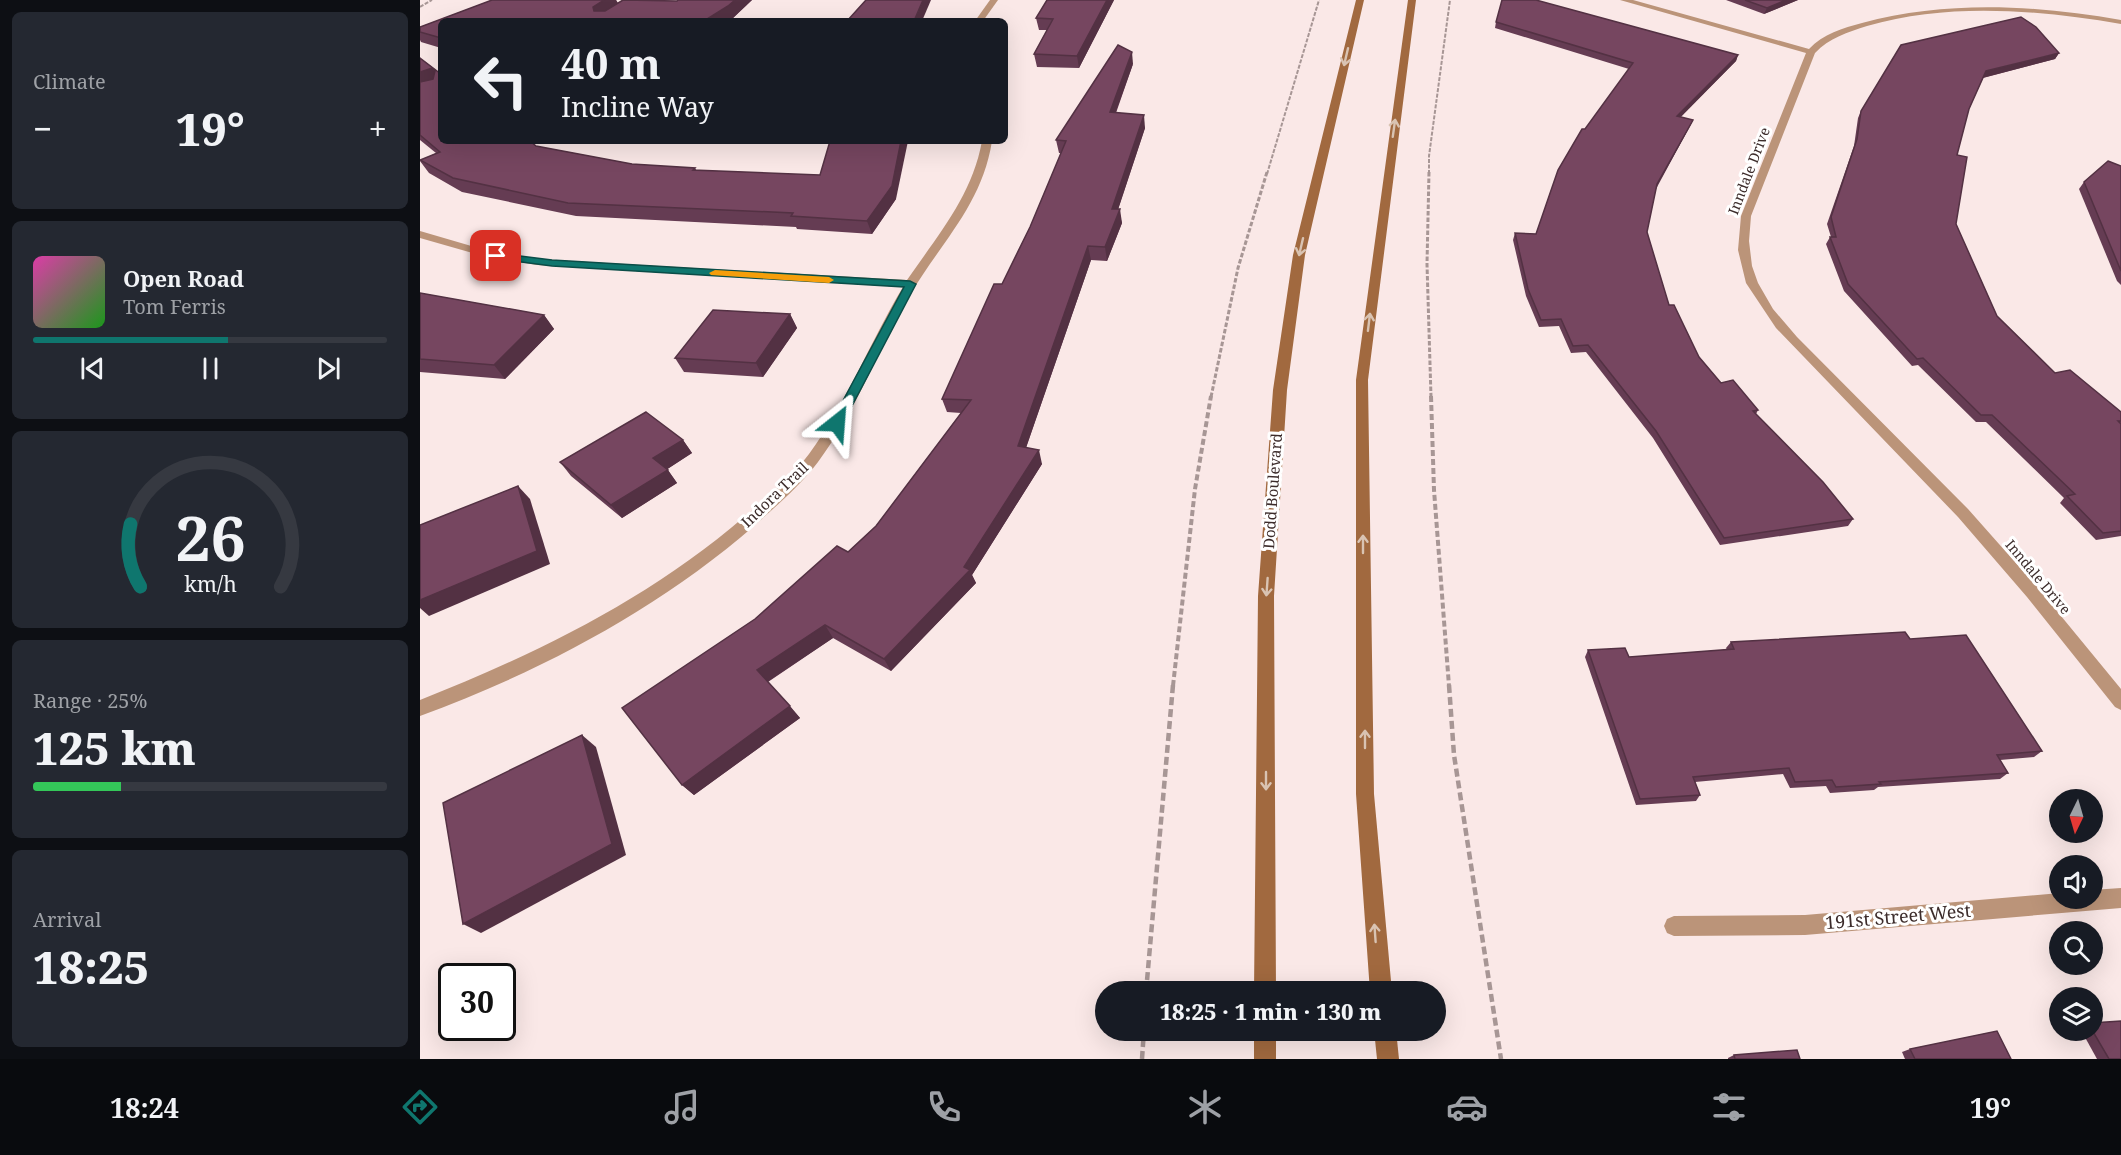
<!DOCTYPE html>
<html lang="en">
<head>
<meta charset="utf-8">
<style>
	:root { --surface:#171b24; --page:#242831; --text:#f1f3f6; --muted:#9ea1a6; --line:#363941; --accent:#0f766e }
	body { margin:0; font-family:"Noto Serif",serif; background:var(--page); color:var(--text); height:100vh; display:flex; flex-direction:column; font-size:22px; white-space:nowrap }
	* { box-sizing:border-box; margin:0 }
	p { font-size:20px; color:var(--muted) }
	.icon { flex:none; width:33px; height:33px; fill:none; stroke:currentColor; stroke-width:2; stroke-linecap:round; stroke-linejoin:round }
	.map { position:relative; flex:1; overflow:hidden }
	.panel { display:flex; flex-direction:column; gap:12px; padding:12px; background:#0d0f14; width:420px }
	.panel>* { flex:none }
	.hud { position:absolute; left:18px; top:18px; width:570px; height:126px; border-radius:9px; box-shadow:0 6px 24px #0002; background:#171b24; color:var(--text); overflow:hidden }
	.needle { width:39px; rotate:185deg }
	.controls { position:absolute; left:1629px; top:789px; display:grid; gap:12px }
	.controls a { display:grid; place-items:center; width:54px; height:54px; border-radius:50%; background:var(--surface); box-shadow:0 6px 24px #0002; font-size:30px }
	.speed { position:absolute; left:18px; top:963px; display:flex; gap:12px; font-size:30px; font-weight:700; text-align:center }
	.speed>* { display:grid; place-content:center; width:78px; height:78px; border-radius:50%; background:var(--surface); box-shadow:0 6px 24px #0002; line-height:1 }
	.speed .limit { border:3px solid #111; border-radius:9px; background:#fff; color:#111 }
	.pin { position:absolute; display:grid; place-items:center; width:51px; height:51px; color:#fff; margin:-26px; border-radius:12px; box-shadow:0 3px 9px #0006 }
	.me { position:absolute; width:66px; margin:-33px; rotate:28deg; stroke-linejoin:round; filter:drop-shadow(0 0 4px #0008) }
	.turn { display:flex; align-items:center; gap:21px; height:126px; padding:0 24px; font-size:27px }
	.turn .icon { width:78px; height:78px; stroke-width:2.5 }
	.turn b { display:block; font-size:42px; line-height:51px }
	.big { font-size:45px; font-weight:800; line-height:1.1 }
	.panel .widget { flex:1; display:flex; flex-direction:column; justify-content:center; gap:9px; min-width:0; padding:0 21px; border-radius:9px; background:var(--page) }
	.panel .dial { align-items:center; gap:0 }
	.dial svg { height:156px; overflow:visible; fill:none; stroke:var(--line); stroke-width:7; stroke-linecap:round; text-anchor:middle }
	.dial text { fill:var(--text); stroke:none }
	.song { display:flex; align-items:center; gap:18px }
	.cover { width:72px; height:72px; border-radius:9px; background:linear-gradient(135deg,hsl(320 70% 55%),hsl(120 70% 35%)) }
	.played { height:6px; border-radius:3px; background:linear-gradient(90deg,var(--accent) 55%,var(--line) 55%) }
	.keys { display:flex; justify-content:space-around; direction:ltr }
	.heat { display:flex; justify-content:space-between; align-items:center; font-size:33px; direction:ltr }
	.charge { height:9px; border-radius:4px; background:linear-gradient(90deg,#34c759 25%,var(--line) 0) }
	.trip { position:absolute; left:675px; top:981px; width:351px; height:60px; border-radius:30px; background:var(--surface); box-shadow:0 6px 24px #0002; font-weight:800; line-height:60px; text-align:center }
	.tabs { display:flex; height:96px; justify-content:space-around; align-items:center; background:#090b0e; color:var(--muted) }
	.tabs .icon { width:42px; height:42px }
	.tabs .active { color:var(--accent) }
	.tabs b { font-size:27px; color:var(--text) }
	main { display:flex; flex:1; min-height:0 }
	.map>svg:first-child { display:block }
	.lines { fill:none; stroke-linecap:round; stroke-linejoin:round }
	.path-far3 { stroke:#a79695; stroke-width:2; stroke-dasharray:4 1.5; stroke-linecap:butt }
	.path-far2 { stroke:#a79695; stroke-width:3; stroke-dasharray:4.5 2; stroke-linecap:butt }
	.path-far1 { stroke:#a79695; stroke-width:4; stroke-dasharray:6 3; stroke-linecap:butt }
	.path { stroke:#a79695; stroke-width:4.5; stroke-dasharray:8 4; stroke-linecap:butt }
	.minor { fill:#bb9479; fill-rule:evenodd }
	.secondary { fill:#a1693f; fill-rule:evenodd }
	.wall { fill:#653c53 }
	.shaded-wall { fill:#533143 }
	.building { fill:#764660; stroke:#533143; stroke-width:1.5 }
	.oneway { stroke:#d9c3b2 }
	.route { fill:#0f766e; stroke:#0a4d48; stroke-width:1.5 }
	.slow { fill:#f59e0b }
	.labels { text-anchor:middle; stroke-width:6; stroke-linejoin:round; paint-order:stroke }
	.far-street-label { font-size:14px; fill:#3c2c2b; stroke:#fff }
	.street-label { font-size:15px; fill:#3c2c2b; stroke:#fff }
	.near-street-label { font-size:18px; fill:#3c2c2b; stroke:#fff }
</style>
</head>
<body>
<main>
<section class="panel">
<div class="widget"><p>Climate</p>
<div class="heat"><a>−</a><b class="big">19°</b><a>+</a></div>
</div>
<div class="widget">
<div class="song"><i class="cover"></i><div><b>Open Road</b><p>Tom Ferris</p></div></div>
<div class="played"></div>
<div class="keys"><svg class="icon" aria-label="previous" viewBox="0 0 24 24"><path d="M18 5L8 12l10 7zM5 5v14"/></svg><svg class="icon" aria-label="pause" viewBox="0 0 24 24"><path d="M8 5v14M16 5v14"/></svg><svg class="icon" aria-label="next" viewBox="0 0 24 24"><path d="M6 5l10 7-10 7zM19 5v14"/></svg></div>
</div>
<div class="widget dial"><svg viewBox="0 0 100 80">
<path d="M14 69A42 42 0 1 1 86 69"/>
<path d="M14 69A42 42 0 0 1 9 37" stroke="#0f766e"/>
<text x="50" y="56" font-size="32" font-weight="700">26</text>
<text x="50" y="72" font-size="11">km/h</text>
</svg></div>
<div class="widget"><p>Range · 25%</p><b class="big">125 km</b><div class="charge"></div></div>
<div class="widget"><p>Arrival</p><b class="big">18:25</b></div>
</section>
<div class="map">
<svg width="1701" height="1059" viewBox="0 0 1701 1059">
	<rect width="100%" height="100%" fill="#fae8e7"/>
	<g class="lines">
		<g class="path-far3">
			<polyline points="0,7 12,0"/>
			<polyline points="847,174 899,0"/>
			<polyline points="1009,174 1009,156 1030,0"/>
		</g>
		<g class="path-far2">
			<polyline points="1009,172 1007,264 1011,397"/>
			<polyline points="791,397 818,268 847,172"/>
		</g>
		<g class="path-far1">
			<polyline points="1011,396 1014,490 1029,686"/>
			<polyline points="753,686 775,489 791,396"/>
		</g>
		<g class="path">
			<polyline points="1029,685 1034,755 1081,1059"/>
			<polyline points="726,992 753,685"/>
			<polyline points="722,1059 724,1030"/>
		</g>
		<g class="minor">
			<polygon points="570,0 578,0 563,21 555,21"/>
			<path d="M1200 0H1213L1389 49C1403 34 1423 28 1442 23 1527 0 1615 5 1701 20V24C1617 10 1530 2 1447 26 1428 32 1409 38 1395 53L1331 216 1329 241 1332 266 1338 283 1353 309 1377 337 1548 509 1618 588 1701 689V710L1695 707 1607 597 1538 517 1356 328 1326 283 1318 250 1321 216 1386 53Z"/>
			<path d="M562 141H572C562 205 521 242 490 295 458 350 436 411 398 462 380 486 356 506 334 526 237 610 120 672 0 716V700C116 654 229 599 324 517 347 498 371 478 389 454 427 402 450 342 483 287L117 265 63 256 0 238V231L65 250 117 259 487 280C518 235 552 196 562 141Z"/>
			<polygon points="1701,888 1701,908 1385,935 1254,936 1247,933 1244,926 1247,919 1254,916 1385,915 1640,893 1640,898 1672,898 1672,890"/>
		</g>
		<g class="secondary">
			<polygon points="936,0 944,0 885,255 867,390 854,596 856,992 834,992 838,596 853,390 873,255"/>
			<polygon points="988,0 996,0 948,380 954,794 972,992 950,992 936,794 936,380"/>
			<rect x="834" y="1030" width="22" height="29"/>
			<polygon points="954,1030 976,1030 979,1059 957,1059"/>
		</g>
	</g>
	<g class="wall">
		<polygon points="72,0 196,0 198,3 203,0 257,1 258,0 332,0 313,18 308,21 21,21 21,48 1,42 0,40 0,27"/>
		<polygon points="694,0 659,68 617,67 614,54 627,30 619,30 616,18"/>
		<polygon points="1306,0 1378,0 1344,14"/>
		<polygon points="1076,22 1318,55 1316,61 1260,117 1273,120 1270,126 1236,189 1227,232 1249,305 1279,357 1301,383 1338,410 1336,414 1433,519 1428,526 1300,545 1233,438 1166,352 1151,353 1139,326 1119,327 1106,296 1093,240 1095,233 1116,234 1165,129 1209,69 1075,28"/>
		<polygon points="1639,53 1635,59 1563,78 1549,109 1537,155 1536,224 1577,316 1635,373 1701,412 1701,536 1676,540 1640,503 1644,498 1566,422 1556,422 1498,365 1492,366 1424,291 1406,244 1410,237 1411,237 1407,224 1434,146 1438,118 1441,111"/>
		<polygon points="0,58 116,146 212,164 275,168 277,171 476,199 452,234 377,229 376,227 156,216 42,192 9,173 0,161 16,153 0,140"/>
		<polygon points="713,64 696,113 725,128 698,209 702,223 687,261 671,260 606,448 622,464 552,575 556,583 471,671 413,638 348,682 380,718 274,795 262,785 335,619 428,552 456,526 541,413 527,412 522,399 582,284 610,227 641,153 639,153 636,140"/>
		<polygon points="1701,166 1701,285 1697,281 1659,189 1664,182"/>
		<polygon points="0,293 124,315 134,329 85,379 0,372"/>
		<polygon points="370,314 377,328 343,377 264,372 255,358"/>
		<polygon points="263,440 272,453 247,469 257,483 202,518 151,476 140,462"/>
		<polygon points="1490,639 1622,751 1614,757 1580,760 1588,773 1580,779 1458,787 1454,790 1410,793 1406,786 1370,788 1363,774 1275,782 1280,795 1276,801 1216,805 1165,657 1168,650 1209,657 1307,650 1306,648 1311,642"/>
		<polygon points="1661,1030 1672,1030 1701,1059 1677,1059"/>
		<polygon points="1490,1049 1591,1059 1485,1059 1482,1052"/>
		<polygon points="1314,1055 1380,1059 1308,1059 1308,1058"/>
	</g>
	<g class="shaded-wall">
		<polygon points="184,0 196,0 199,6 179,21 173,7"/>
		<polygon points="315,0 332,0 313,18 308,21 284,21"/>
		<polygon points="503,0 511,0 502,21 494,21"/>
		<polygon points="687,0 694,0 659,68 657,56"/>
		<polygon points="1366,0 1378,0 1344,14 1347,8"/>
		<polygon points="712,52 713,64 691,125 690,112"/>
		<polygon points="1639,53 1635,59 1562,78 1566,71"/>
		<polygon points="1318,55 1316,61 1255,123 1257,116"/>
		<polygon points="12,68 20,81 0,87 0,72"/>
		<polygon points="724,115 725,128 694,222 692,209"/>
		<polygon points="1273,120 1270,126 1234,191 1237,184"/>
		<polygon points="481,141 488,141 476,199 452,234 447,221"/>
		<polygon points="700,209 702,223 687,261 685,247"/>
		<polygon points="668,246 671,260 602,459 598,446"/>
		<polygon points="370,314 377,328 343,377 336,363"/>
		<polygon points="124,315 134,329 85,379 74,365"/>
		<polygon points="263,440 272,453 243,472 233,458"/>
		<polygon points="619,450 622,464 552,575 556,583 471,671 464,659 544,567"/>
		<polygon points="248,470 257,483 202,518 191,505"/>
		<polygon points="98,486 110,499 130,564 9,616 0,608 0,600"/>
		<polygon points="405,625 413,638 347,682 337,670"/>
		<polygon points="370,706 380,718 274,795 262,785"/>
		<polygon points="162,735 176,747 206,855 61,933 43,924"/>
	</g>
	<g class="building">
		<polygon points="72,0 184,0 173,7 174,11 185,11 203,0 257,1 258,0 315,0 308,6 284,21 21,21 21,38 0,32 0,27"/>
		<polygon points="446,0 503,0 494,21 427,21"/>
		<polygon points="627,0 687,0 657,56 614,54 633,19 616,18"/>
		<polygon points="1082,0 1116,0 1318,55 1257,116 1273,120 1237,184 1227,232 1249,305 1254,305 1279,357 1301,383 1313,380 1338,410 1333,411 1403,482 1433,519 1304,538 1236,431 1168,345 1153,346 1141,319 1121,320 1108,289 1095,233 1116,234 1138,170 1162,129 1165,129 1213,63 1076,22"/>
		<polygon points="1325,0 1366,0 1347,8"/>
		<polygon points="1601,17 1616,27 1639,53 1566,71 1549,109 1537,155 1547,157 1536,224 1577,316 1635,373 1650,370 1701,412 1701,421 1698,421 1701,424 1701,531 1683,533 1647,496 1655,494 1572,415 1561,415 1503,358 1497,359 1428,284 1410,237 1416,237 1411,217 1437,139 1441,111 1481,45"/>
		<polygon points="698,45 712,52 690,112 724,115 692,209 700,209 685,247 668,246 598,446 619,450 544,567 550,570 464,659 405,625 337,670 370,706 262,785 202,708 335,619 417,546 428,552 456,526 551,400 522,399 574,284 582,284 610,227 646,141 636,140"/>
		<polygon points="0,58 21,74 21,141 110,141 116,146 212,164 275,168 273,170 400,175 410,141 481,141 472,186 447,221 371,216 373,213 148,203 33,178 0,160 20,152 0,135 0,82 13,79 15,71 12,68 0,72"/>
		<polygon points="1688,161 1701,166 1701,271 1664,182"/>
		<polygon points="0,293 124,315 74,365 0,359"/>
		<polygon points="293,310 370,314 336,363 255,358"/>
		<polygon points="226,412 263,440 233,458 248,470 191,505 140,462"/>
		<polygon points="98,486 117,551 0,600 0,525"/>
		<polygon points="1485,632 1490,639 1546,635 1622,751 1577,755 1588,773 1459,782 1461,784 1416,787 1412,780 1375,782 1369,768 1273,777 1280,795 1220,799 1168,650 1205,648 1209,657 1314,649 1311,642"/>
		<polygon points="162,735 192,844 43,924 23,803"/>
		<polygon points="1701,1021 1701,1059 1689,1059 1672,1030 1672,1023"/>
		<polygon points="1577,1031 1591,1059 1495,1059 1490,1049"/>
		<polygon points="1377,1050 1380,1059 1315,1059 1314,1055"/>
	</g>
	<defs><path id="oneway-shaft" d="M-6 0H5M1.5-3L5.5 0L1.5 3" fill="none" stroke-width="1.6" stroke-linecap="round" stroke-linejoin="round" transform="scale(1.5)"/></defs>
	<g class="oneway">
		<use href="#oneway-shaft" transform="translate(926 57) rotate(103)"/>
		<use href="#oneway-shaft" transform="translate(974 128) rotate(-82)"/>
		<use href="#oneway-shaft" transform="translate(881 247) rotate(103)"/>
		<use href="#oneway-shaft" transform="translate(949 322) rotate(-83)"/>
		<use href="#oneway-shaft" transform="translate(943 544) rotate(-90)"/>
		<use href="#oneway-shaft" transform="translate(847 587) rotate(94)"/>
		<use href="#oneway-shaft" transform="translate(945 739) rotate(-90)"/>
		<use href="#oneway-shaft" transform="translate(846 781) rotate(90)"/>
		<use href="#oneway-shaft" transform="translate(955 933) rotate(-94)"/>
	</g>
	<polygon class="route" points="76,253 132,260 490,281 496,284 423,423 417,427 411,423 484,287 132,266 72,258 71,256"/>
	<polygon class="slow" points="295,270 409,277 414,280 409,283 291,275 289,273"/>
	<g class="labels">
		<g class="far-street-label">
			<text transform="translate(1329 171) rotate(-69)" y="5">Inndale Drive</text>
			<text transform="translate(1618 577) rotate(50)" y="5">Inndale Drive</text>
		</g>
		<g class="street-label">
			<text transform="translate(853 491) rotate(-86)" y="5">Dodd Boulevard</text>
			<text transform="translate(355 495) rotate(-44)" y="5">Indora Trail</text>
		</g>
		<g class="near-street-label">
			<text transform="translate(1478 917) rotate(-5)" y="6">191st Street West</text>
		</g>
	</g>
</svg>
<div class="controls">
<a><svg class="needle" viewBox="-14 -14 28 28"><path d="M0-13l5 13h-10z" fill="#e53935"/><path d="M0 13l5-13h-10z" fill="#9ea1a6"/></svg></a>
<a><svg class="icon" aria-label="sound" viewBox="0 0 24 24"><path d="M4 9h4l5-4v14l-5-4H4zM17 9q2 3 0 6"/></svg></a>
<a><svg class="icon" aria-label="search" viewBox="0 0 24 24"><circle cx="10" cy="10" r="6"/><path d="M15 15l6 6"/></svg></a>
<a><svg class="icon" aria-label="layers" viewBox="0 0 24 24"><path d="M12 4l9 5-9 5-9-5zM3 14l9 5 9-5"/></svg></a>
</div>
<div class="speed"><div class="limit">30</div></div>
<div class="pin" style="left:76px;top:256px;background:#d93025"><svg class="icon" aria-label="arrive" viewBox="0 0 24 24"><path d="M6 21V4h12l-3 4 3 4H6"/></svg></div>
<svg class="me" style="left:417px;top:423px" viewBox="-20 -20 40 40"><path d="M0-17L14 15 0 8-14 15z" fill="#0f766e" stroke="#fff" stroke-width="4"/></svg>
<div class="trip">18:25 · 1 min · 130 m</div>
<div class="hud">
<div class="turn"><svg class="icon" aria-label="left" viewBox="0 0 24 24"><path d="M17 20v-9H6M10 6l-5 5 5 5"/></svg><div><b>40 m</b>Incline Way</div></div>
</div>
</div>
</main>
<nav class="tabs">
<b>18:24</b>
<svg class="icon active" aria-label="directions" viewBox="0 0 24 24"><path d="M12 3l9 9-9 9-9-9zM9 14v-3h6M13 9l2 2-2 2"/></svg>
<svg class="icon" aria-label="music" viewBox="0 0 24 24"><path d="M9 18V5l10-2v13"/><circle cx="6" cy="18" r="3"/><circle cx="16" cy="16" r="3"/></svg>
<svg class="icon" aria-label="phone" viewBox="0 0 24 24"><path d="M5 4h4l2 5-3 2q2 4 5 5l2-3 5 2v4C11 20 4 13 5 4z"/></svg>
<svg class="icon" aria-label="climate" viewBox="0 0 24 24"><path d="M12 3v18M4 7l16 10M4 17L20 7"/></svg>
<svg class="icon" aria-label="car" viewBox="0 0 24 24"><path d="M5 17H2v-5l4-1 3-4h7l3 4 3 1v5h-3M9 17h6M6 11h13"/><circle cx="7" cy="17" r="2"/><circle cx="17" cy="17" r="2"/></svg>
<svg class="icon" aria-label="filters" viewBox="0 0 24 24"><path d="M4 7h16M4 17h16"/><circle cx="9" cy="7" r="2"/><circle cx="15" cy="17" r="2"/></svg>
<b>19°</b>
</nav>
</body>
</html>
